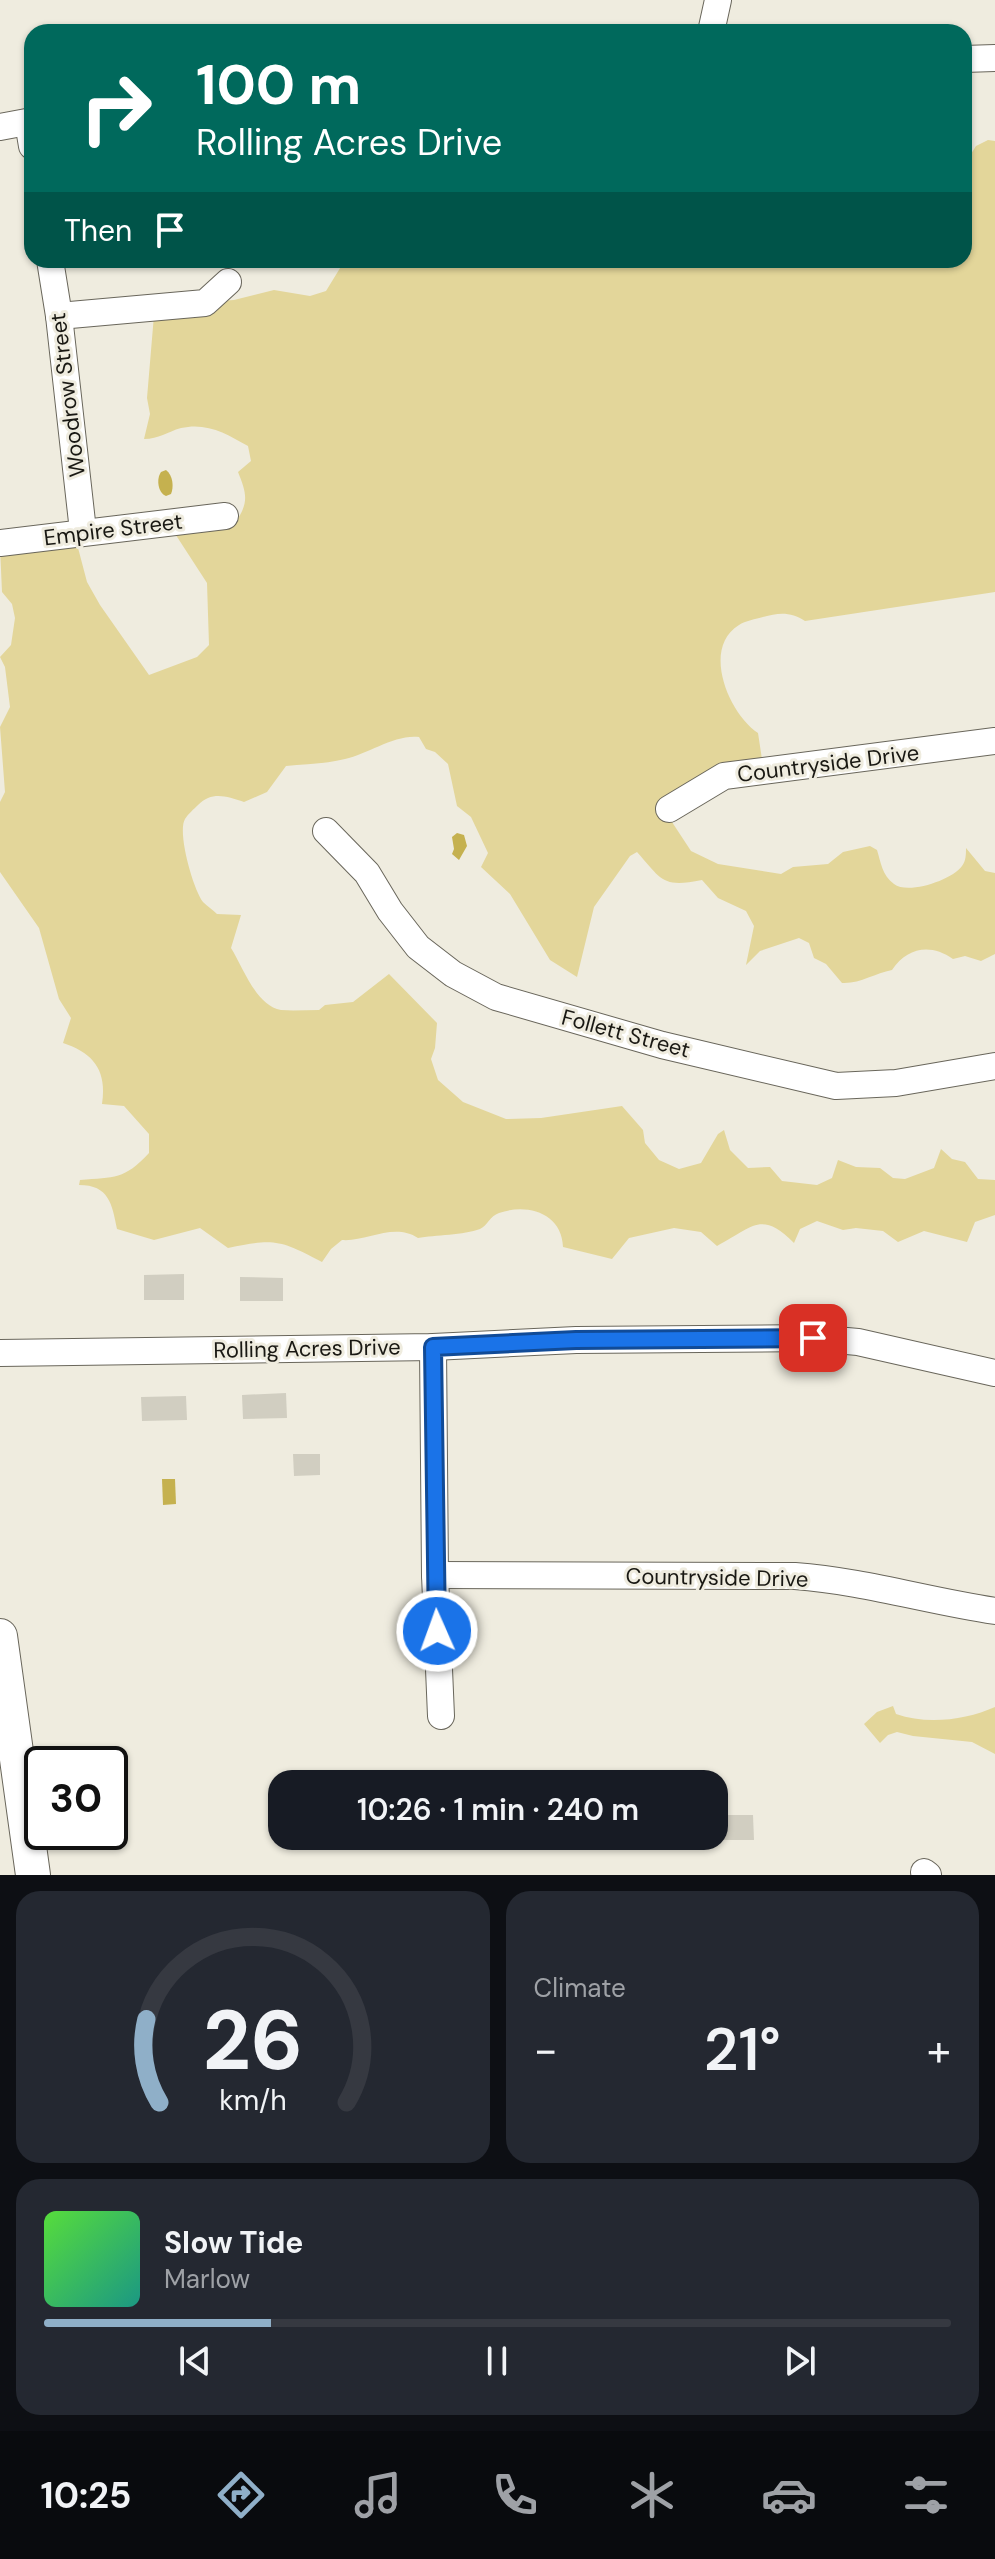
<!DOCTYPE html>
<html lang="en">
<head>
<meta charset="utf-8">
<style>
	:root { --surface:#171b24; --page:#242831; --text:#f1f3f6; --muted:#9ea1a6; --line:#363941; --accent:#8fafc8 }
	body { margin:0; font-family:"DM Sans",sans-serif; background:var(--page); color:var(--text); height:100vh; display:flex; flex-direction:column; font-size:30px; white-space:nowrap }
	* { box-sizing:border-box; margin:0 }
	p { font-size:26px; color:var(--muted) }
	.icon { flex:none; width:44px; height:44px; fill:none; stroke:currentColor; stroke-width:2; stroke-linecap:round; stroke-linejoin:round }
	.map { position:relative; height:1875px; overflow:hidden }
	.details { display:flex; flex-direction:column; gap:16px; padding:16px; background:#0d0f14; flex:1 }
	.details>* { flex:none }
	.guide { position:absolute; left:24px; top:24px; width:948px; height:244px; border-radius:24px; box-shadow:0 2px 6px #0004; background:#00695c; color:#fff; overflow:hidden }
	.speed { position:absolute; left:24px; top:1746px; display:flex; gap:16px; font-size:40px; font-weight:700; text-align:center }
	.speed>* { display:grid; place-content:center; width:104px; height:104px; border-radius:50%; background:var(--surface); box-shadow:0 2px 6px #0004; line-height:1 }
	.speed .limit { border:4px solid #111; border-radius:12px; background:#fff; color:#111 }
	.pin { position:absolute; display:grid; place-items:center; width:68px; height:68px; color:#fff; margin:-34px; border-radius:16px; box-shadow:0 4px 12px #0006 }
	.me { position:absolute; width:88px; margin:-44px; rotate:358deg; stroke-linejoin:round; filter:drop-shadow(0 0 6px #0008) }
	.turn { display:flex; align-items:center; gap:28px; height:168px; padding:0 40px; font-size:36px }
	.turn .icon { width:104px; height:104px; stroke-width:2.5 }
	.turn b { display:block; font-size:56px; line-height:68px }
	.then { display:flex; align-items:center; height:76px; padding:0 40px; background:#0003; gap:16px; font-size:30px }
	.big { font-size:60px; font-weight:600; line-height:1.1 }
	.details .tile { flex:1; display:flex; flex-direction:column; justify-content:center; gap:12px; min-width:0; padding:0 28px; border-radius:24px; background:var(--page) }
	.details .dial { align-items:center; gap:0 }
	.dial svg { height:208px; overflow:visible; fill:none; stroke:var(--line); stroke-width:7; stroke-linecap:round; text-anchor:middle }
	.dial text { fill:var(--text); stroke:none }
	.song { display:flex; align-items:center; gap:24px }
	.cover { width:96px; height:96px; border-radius:12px; background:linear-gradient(135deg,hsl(110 70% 55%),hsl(170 70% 35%)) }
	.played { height:8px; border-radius:4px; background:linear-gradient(90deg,var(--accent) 25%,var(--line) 25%) }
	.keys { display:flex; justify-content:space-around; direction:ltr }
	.heat { display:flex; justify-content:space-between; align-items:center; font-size:44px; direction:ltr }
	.details .tiles { flex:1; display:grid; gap:16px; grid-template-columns:1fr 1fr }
	.tile:last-child { grid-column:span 2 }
	.trip { position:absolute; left:268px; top:1770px; width:460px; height:80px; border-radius:24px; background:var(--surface); box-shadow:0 2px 6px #0004; font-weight:600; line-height:80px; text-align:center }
	.tabs { display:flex; height:128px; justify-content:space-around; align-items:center; background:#090b0e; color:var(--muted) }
	.tabs .icon { width:56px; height:56px }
	.tabs .on { color:var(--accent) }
	.tabs b { font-size:36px; color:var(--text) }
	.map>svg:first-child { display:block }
	.green { fill:#e3d69a }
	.water { fill:#c5b14f }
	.building { fill:#d1cec1 }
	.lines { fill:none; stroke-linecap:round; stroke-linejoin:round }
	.minor-casing { stroke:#69665b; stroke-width:28 }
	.major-casing { stroke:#69665b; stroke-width:36 }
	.minor { stroke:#fff; stroke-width:26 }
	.major { stroke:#fff; stroke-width:34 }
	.route-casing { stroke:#114b97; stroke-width:20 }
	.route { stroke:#1a73e8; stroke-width:14 }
	.labels { text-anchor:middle; stroke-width:6; stroke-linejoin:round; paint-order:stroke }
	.street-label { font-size:22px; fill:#191813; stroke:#efecdf }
</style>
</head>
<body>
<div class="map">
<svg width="995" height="1875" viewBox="0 0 995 1875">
	<rect width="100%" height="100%" fill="#efecdf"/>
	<g class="green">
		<path d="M988 140 995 141V592L805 621C792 612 779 612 763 617 756 619 745 621 739 625 701 648 729 714 758 733L765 779 720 789 670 819 691 851 718 864 781 874 793 867 828 864 843 852 870 846 877 850C881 863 882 875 894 884 908 895 952 880 962 866 966 861 966 854 966 848L985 871 995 873V954L981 961 965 956 953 959C930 943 907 948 892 970 875 973 860 984 842 983L826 964 814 958 809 943 799 938 760 951 746 965 754 926 746 911 718 898 702 880C662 888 662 880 637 852L630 856 594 907 577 977 550 960 510 894 481 867 488 853 471 817 457 806 448 764 435 752 426 749 419 737C395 734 368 754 345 759 326 764 305 764 286 766L267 792 244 802C226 796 212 791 198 805 194 809 188 814 185 819 177 832 193 889 203 902 207 906 213 910 217 914L241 915 231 948C243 967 256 1006 281 1010 293 1011 306 1010 319 1010L325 1005 353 1002 389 974 437 1023 435 1048 431 1059 438 1080 463 1102 506 1119 541 1118 622 1106 643 1130 645 1143 659 1160 679 1169 701 1163 718 1134 724 1130 730 1150 748 1168 770 1167 782 1181 817 1185 832 1178 838 1160 856 1167 880 1168 893 1178 905 1179 934 1168 941 1149 952 1159 965 1162 978 1179 995 1180V1215L975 1222 967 1242 924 1231 898 1242 883 1231 856 1228 843 1230 817 1221 800 1229 794 1243C761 1210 753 1227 717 1246L701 1232 674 1228 629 1238 612 1259 563 1247C562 1213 527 1203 499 1213 490 1216 487 1226 480 1229 464 1235 435 1235 418 1238 394 1222 366 1242 342 1240L331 1249 322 1262C280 1240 275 1238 228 1248L200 1228 154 1240 117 1229C112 1204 109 1185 79 1185L80 1180C115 1177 124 1180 149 1153V1134L124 1106 102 1104C107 1071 94 1053 63 1043L71 1018 59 999 39 928 0 872V802L5 792 0 727 10 707 5 667 0 657 11 645 15 618 12 604 2 592 0 547 77 544 87 582 100 605 149 675 197 657 209 645 207 583 170 526 235 523C249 503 247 494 238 472L251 461 248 446C227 434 207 422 181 428 167 432 159 439 144 439L150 414 147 398 154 315 172 304 234 300 274 290 310 296 326 291 345 260H964V165L976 146Z"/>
		<path d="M893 1706 896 1714C927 1725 966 1720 995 1707V1754L972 1742 913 1736 897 1732 888 1735 880 1743 864 1724 877 1712Z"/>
	</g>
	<g class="water">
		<path d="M166 470C173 475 174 487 171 494L166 496C158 493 156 479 161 472Z"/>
		<polygon points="457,833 464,835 467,846 459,860 452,854 454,849 452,837"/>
		<polygon points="162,1479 175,1479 176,1504 163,1505"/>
	</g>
	<g class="building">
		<polygon points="184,1274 184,1300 144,1300 144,1275"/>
		<polygon points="240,1277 283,1278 283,1301 240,1301"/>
		<polygon points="286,1393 287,1418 243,1419 242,1395"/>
		<polygon points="186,1396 187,1420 142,1421 141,1397"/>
		<polygon points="293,1454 320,1454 320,1475 294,1476"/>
		<polygon points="714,1815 753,1815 754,1840 714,1840"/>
	</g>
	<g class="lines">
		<defs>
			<g id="minor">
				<polyline points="711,32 718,0"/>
				<polyline points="964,59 995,58"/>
				<polyline points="28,122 32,146"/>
				<polyline points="0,127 32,121"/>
				<polyline points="50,260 59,316 83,531"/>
				<polyline points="59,316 205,303 228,282"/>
				<polyline points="0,543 225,516"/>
				<polyline points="669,809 724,776 995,741"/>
				<polyline points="326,831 367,873 390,911 418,947 453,974 496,997 662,1045 836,1086 896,1083 995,1066"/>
				<polyline points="433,1347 435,1575 441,1716"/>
				<polyline points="0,1353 433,1347 576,1340 813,1338 858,1342 995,1373"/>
				<path d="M435 1575 795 1576C863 1581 928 1601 995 1611"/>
				<polyline points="924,1872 928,1875"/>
			</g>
			<polyline id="major" points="0,1636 33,1875"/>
		</defs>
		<use href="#minor" class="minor-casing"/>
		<use href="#major" class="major-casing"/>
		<use href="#minor" class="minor"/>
		<use href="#major" class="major"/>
	</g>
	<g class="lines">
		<defs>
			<polyline id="route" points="437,1631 433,1347 576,1340 813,1338"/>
		</defs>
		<use href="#route" class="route-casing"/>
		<use href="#route" class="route"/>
	</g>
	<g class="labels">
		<g class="street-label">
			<text transform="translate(67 395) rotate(-97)" y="8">Woodrow Street</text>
			<text transform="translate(113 529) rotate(-7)" y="8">Empire Street</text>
			<text transform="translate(828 763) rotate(-7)" y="8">Countryside Drive</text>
			<text transform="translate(626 1033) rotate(15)" y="8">Follett Street</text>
			<text transform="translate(307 1348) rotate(-1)" y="8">Rolling Acres Drive</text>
			<text transform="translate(717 1577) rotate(1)" y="8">Countryside Drive</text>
		</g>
	</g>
</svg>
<div class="speed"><div class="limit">30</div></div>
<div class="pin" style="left:813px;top:1338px;background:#d93025"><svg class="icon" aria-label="arrive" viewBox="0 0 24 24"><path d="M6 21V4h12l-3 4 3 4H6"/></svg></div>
<svg class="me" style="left:437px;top:1631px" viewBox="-20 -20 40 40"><circle r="17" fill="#1a73e8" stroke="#fff" stroke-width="3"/><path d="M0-11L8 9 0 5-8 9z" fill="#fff"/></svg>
<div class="trip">10:26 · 1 min · 240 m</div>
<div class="guide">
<div class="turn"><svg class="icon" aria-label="right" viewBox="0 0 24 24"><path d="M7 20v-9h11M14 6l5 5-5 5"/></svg><div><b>100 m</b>Rolling Acres Drive</div></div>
<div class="then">Then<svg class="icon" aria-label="arrive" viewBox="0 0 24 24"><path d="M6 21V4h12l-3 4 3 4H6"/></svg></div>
</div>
</div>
<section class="details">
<div class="tiles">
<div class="tile dial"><svg viewBox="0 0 100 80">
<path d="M14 69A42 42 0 1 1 86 69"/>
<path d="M14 69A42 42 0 0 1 9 37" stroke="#8fafc8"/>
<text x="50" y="56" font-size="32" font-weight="700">26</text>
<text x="50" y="72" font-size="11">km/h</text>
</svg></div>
<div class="tile"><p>Climate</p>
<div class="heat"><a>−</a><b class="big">21°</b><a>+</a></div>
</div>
<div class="tile">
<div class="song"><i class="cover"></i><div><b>Slow Tide</b><p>Marlow</p></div></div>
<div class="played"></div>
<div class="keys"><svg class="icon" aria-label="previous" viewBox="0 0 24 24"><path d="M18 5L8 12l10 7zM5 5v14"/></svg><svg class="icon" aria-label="pause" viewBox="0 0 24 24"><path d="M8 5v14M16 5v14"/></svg><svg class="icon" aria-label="next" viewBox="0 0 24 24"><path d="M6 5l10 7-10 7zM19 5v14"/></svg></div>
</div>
</div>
</section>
<nav class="tabs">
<b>10:25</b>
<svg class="icon on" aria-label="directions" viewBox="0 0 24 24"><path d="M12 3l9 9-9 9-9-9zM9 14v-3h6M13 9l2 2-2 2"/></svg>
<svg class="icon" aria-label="music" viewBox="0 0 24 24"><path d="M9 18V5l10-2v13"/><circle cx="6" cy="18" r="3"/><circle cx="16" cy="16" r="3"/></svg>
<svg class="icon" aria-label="phone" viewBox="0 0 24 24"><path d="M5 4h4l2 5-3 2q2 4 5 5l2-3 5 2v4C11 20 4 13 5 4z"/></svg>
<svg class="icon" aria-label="climate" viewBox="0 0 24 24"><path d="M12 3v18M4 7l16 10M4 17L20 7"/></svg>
<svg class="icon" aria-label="car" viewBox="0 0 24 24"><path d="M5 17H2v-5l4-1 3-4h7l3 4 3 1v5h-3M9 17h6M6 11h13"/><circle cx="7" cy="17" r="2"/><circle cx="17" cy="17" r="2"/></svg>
<svg class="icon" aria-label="filters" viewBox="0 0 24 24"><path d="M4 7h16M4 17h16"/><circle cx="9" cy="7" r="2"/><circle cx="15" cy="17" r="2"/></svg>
</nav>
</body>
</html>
